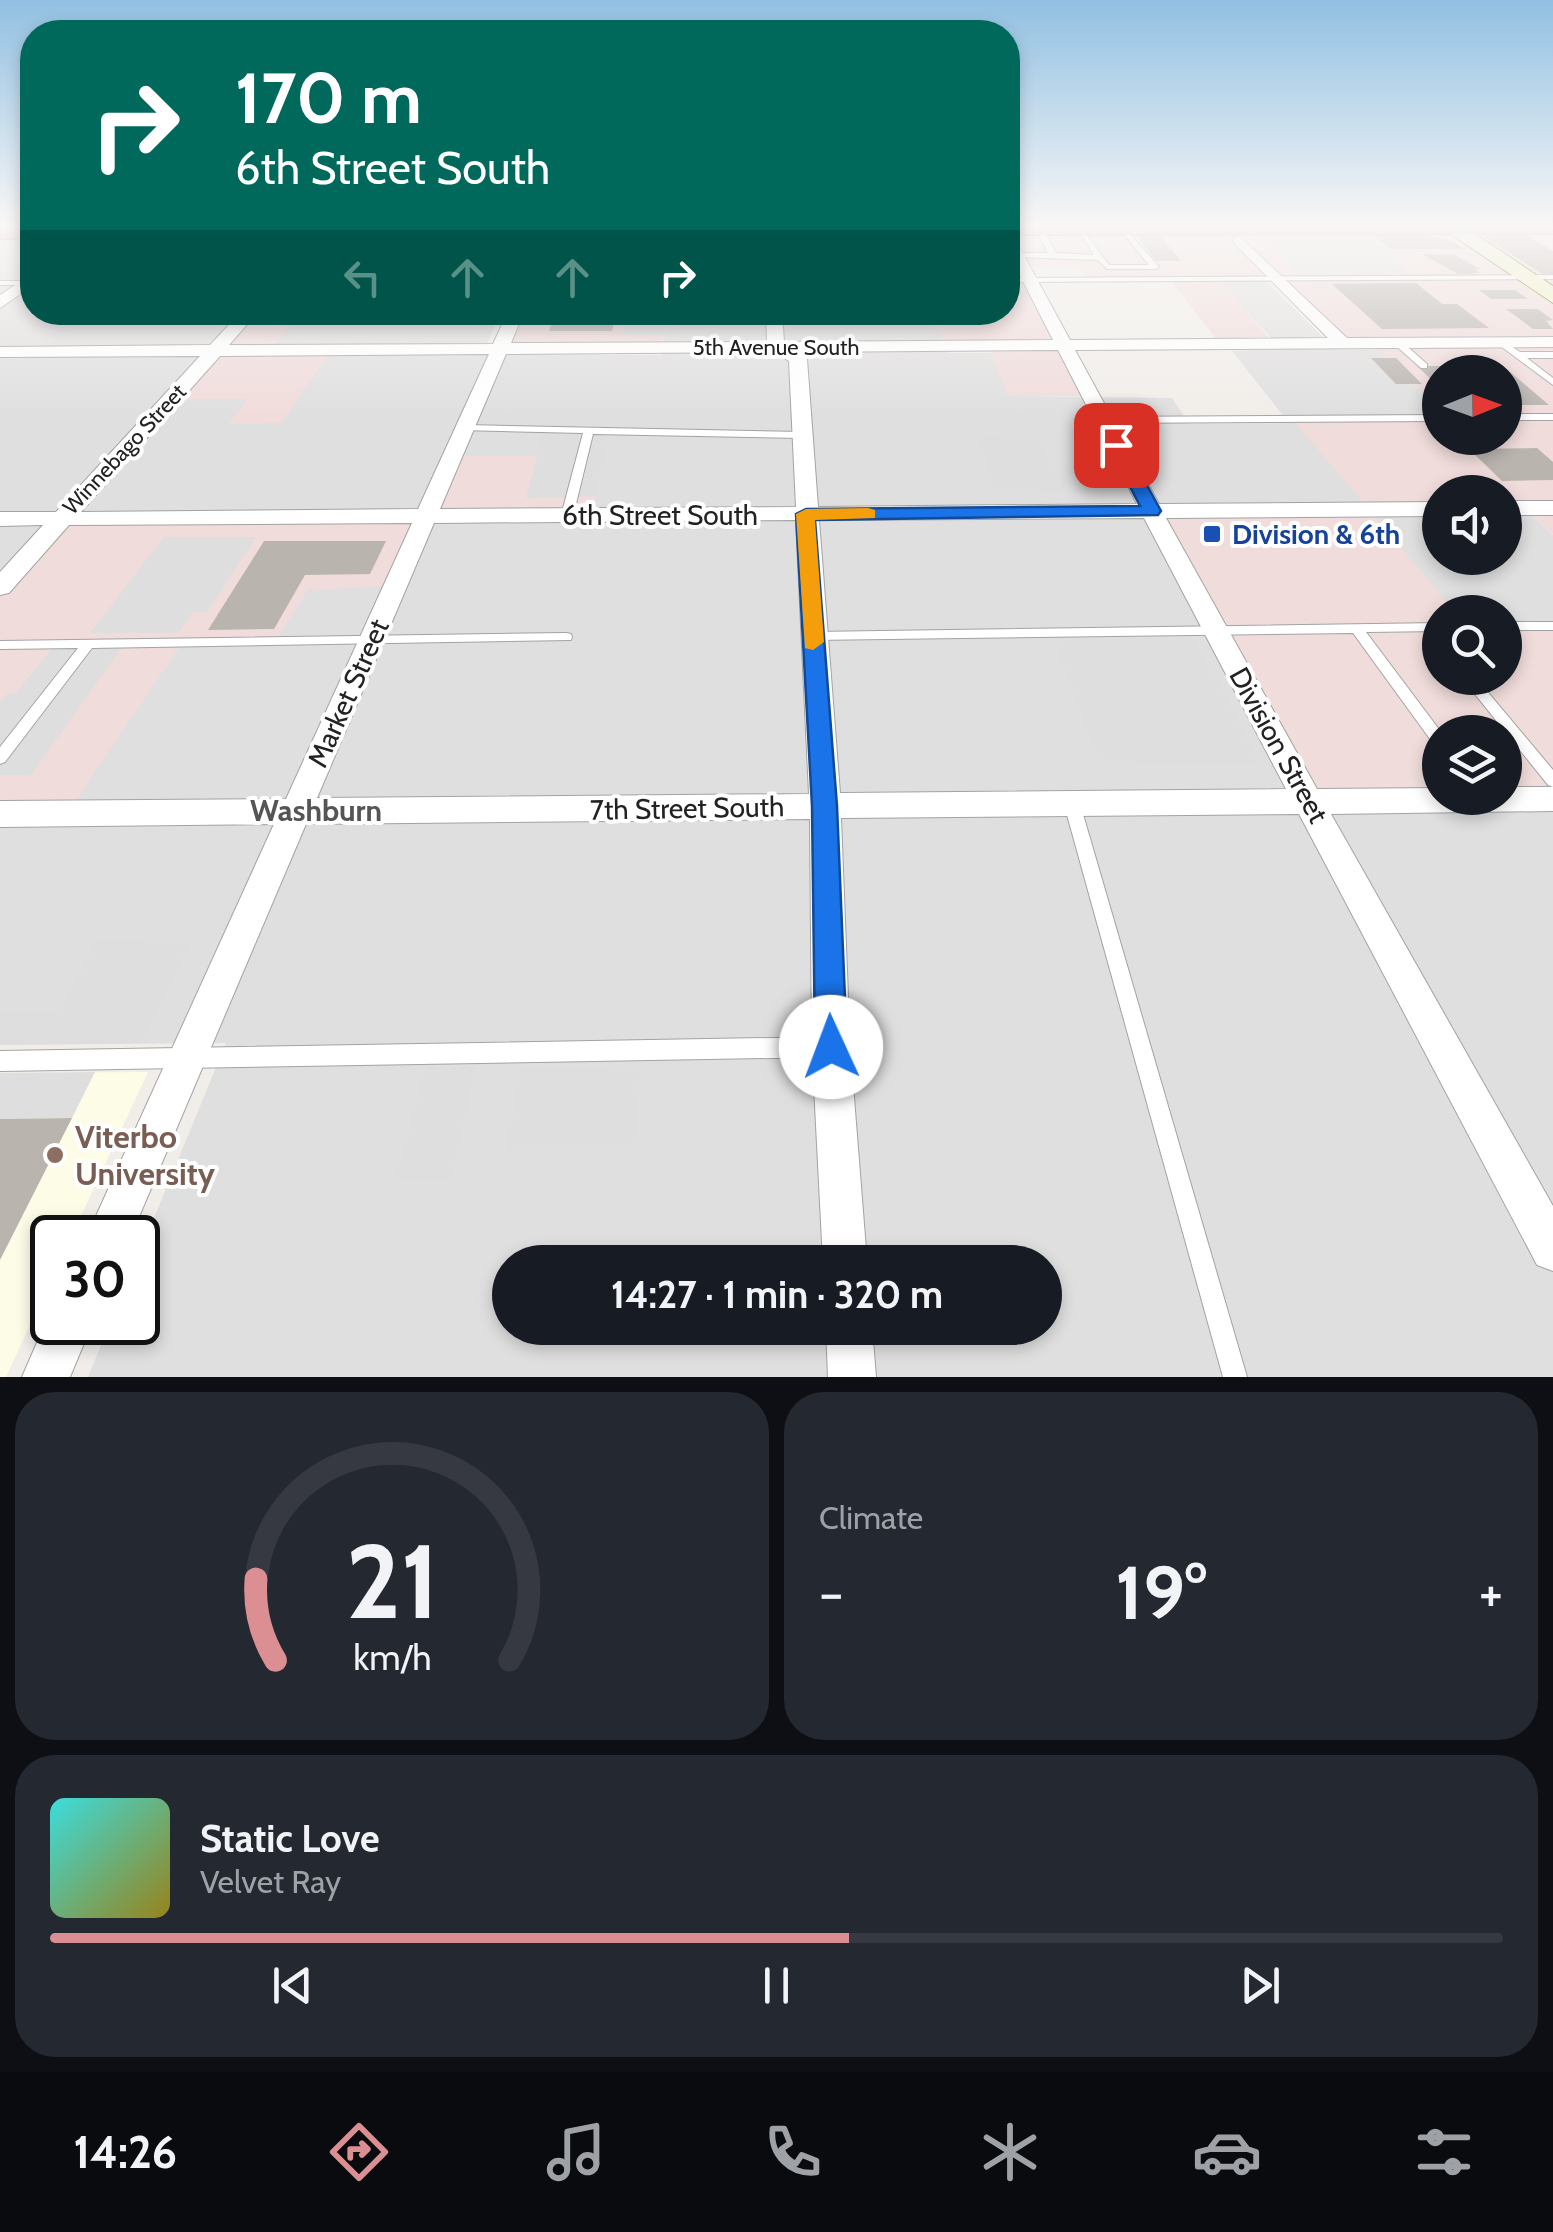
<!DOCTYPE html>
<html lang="en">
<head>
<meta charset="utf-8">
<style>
	:root { --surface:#171b24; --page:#242831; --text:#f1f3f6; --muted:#9ea1a6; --line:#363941; --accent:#db8f92 }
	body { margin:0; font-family:Cabin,sans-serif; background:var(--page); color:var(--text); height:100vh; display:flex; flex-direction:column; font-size:38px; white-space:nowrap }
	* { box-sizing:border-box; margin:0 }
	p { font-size:32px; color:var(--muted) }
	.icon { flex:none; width:55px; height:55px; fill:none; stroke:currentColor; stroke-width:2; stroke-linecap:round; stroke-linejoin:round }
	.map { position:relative; height:1377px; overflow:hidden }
	.panel { display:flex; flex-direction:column; gap:15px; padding:15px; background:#0d0f14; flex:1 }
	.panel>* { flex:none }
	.top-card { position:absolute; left:20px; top:20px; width:1000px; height:305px; border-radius:40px; box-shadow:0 5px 15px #0003; background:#00695c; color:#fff; overflow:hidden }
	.needle { width:65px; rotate:89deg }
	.buttons { position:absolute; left:1422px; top:355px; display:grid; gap:20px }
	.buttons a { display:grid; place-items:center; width:100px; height:100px; border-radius:50%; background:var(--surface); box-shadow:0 5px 15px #0003; font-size:50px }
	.speed { position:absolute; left:30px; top:1215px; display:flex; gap:20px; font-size:50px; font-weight:700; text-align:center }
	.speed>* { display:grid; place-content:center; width:130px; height:130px; border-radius:50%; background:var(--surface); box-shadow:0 5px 15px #0003; line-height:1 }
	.speed .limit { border:5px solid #111; border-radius:15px; background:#fff; color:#111 }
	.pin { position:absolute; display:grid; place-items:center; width:85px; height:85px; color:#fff; margin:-42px; border-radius:20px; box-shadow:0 5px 15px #0006 }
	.me { position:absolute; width:110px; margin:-55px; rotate:358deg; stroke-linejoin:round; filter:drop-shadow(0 0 8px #0008) }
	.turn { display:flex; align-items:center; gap:35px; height:210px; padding:0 50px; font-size:45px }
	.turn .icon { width:130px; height:130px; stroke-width:2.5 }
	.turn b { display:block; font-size:70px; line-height:85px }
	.lanes { display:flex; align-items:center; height:95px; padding:0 50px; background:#0003; justify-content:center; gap:50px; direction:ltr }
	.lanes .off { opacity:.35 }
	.big { font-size:75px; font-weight:800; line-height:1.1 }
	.panel .widget { flex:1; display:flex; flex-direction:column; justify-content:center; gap:15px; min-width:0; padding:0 35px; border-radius:40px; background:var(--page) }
	.panel .dial { align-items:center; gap:0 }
	.dial svg { height:260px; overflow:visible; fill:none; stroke:var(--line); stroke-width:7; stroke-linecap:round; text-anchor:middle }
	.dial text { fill:var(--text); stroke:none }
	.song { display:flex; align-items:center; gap:30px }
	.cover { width:120px; height:120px; border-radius:15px; background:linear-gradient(135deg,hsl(180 70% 55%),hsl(50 70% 35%)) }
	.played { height:10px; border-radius:5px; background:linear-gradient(90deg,var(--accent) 55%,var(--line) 55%) }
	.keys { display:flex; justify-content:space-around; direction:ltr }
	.heat { display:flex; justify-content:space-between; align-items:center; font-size:55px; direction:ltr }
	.panel .tiles { flex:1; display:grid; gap:15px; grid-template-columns:1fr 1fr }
	.widget:last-child { grid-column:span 2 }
	.trip { position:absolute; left:492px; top:1245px; width:570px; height:100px; border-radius:50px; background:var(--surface); box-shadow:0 5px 15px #0003; font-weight:800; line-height:100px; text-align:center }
	.tabs { display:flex; height:160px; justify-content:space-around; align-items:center; background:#090b0e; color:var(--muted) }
	.tabs .icon { width:70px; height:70px }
	.tabs .on { color:var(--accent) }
	.tabs b { font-size:45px; color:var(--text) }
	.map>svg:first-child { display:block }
	.residential { fill:#e0dfdf; fill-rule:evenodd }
	.commercial { fill:#f0dcdb; fill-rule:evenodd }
	.education { fill:#fcfce7 }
	.parking { fill:#dedede }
	.building { fill:#bab4af }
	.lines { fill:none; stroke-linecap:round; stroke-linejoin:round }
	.lane-casing { stroke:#a3a3a3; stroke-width:2 }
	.street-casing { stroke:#a3a3a3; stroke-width:2 }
	.secondary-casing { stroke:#697110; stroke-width:2 }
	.highway-casing { stroke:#cb3b6f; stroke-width:2 }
	.lane { fill:#fff; fill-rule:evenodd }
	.street { fill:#fff; fill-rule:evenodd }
	.secondary { fill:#f3f4c4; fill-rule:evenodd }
	.highway { fill:#e09aa8; fill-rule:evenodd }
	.route { fill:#1a73e8; stroke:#114b97; stroke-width:2.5 }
	.slow { fill:#f59e0b }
	.transit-dot { fill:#1a4fb4; stroke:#fff; stroke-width:4 }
	.education-dot { fill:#8d6e63; stroke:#fff; stroke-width:4 }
	.labels { text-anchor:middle; stroke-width:8; stroke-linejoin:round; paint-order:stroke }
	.far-street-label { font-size:22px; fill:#222; stroke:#fff }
	.street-label { font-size:28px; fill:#222; stroke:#fff }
	.transit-label { font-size:28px; font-weight:bold; fill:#164399; stroke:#fff; text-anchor:start }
	.neighbourhood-label { font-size:30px; font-weight:bold; fill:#555; stroke:#fff }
	.near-education-label { font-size:32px; font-weight:bold; fill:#785e54; stroke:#fff; text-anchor:start }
</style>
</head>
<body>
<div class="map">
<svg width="1553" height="1377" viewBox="0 0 1553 1377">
	<rect width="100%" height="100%" fill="#f1eeea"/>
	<path class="residential" d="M0 236H32V312L501 313 482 355H662L668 313H935L948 353H991L1009 396 1172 398 1189 424 1289 423 1232 351 1281 349 1219 281H1266L1336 350H1381L1440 407V558H1505V499H1516L1553 535V1377H88L110 1323 138 1322V1257L226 1043 0 1045ZM1440 612H1505V678H1440ZM1440 732H1505V798H1440ZM510 1262H1045V1328H510Z"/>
	<g class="commercial">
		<path d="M1008 224H1553V535L1526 508H1505V492H1440V509L1370 510 1455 612H1440V678H1505V626H1553V799L1311 801 1152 511 1368 508 1293 420 1440 418V438H1505V372H1440V407L1370 343H1342L1279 279H1219L1273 343 1220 344 1170 279 1086 280 1078 267H1022L1015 253H1008ZM1440 732H1505V798H1440Z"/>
		<polygon points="1008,280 1029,280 1091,396 1009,396 988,346 946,346 935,313 1008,312"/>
		<polygon points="250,313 301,313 270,350 331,351 281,423 229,424 247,399 171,399"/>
		<polygon points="516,313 668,313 662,348 500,349"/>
		<polygon points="547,430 608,431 591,516 426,517 395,586 308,590 276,640 183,642 67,813 0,814 0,587 60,518 425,517 453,456 539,456"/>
	</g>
	<polygon class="education" points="148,1072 71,1237 52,1238 52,1277 6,1377 0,1377 0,1073"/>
	<g class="parking">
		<polygon points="1269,232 1366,232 1400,258 1390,259 1409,274 1300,274 1260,236"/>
		<polygon points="628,312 668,313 664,336 622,336"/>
		<polygon points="543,433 608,435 595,496 526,498"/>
		<polygon points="980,437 1039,439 1050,467 1094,467 1107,492 995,494"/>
		<polygon points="164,537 256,537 207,612 193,612 178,633 90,633"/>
		<polygon points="1195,639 1258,764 1101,766 1055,641"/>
		<polygon points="122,647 31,775 0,775 0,702 7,694 16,693 53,648"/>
		<polygon points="192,938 141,1043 0,1045 0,1012 58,1013 99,939"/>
		<polygon points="641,1066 632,1150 506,1151 522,1068"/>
		<polygon points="426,1067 475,1067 451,1178 396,1181"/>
		<polygon points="95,1072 72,1118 0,1119 0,1073"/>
	</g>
	<g class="building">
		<polygon points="1368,232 1412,232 1453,241 1464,249 1391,249"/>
		<polygon points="1478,233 1524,233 1553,251 1553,274 1542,274"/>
		<polygon points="1136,235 1160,235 1181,261 1156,261"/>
		<polygon points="1422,254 1455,255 1480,269 1474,269 1480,273 1458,274"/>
		<polygon points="1416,283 1442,304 1457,304 1489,328 1382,329 1332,284"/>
		<polygon points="1479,290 1515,290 1528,299 1491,299"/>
		<polygon points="1506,309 1538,309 1553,320 1546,321 1553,329 1533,329"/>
		<polygon points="556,312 617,312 612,331 549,331"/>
		<polygon points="1371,358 1396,358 1422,384 1396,384"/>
		<polygon points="1451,365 1502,365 1549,405 1505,405 1505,372 1459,372"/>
		<polygon points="1417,366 1441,366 1448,372 1440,372 1440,388"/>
		<polygon points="1537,448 1553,462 1553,480 1502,481 1469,449"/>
		<polygon points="264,541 386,541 370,574 305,575 274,629 208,630"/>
		<polygon points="72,1118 0,1260 0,1119"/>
	</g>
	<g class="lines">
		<defs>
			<g id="lane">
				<polygon points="1076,226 1080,226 1109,265 1149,265 1118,227 1123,226 1159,267 1155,269 1107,269 1098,260 1016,257 1012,255 1016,253 1048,253 1039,236 1043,234 1047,236 1056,253 1094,255"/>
				<polygon points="1553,275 1553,279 1008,282 1008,278"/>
				<rect x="0" y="281" width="32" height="4"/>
				<polygon points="1502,340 1520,352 1553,352 1553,358 1527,358 1553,378 1553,385 1499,345 1499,341"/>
				<polygon points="1395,341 1401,341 1427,364 1427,368 1421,368 1395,345"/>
				<rect x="1505" y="414" width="48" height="6"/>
				<polygon points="1440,415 1440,421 1103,423 1098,420 1103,417"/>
				<polygon points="465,425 802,432 807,435 802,438 593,434 573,516 567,519 561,516 583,433 462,430 460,428"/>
				<rect x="1505" y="622" width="48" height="8"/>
				<polygon points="1440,623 1440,631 1366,632 1441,732 1440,748 1435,746 1353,633 813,640 807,636 813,632"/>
				<polygon points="566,633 571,634 572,637 571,640 92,648 5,762 0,764 0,747 78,648 0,649 0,641"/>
				<polygon points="1462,678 1476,678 1553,770 1553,787 1548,785"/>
				<polygon points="1072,798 1077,800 1080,804 1247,1377 1223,1377 1064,804 1067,800"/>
				<polygon points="830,1037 837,1040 840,1047 837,1054 830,1057 0,1071 0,1051"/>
			</g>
			<g id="street">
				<path d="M1008 235 1015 239 1070 340 1328 338 1234 243V237L1239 236 1347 338 1553 337V347L1075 350 1159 504 1440 502V516L1166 518 1317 789 1440 788V798H1505V787H1553V811L1331 814 1553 1206V1271L1537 1265 1299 814 841 818 850 1047 867 1262H823L812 1047 810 819 306 824 130 1238H86L274 824 0 827V801L286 799 412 523 69 525 9 593 0 595V572L43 525 0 526V512H56L200 356 0 357V347L210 345 241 312H258L229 345 493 344 508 312H524L511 343 767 342 766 312H782L784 342 1053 340 1008 252ZM1058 350 1137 504 818 507 807 359 798 352ZM773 352 789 361 796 507 440 509 506 354ZM489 354 418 509 81 512 220 356ZM1144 518 1286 789 840 793 819 520ZM796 520 809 794 317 798 434 523Z"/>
				<polygon points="32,274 32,286 0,308 0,295"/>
				<rect x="1505" y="501" width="48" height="14"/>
				<polygon points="52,1308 52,1322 93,1322 70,1377 22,1377"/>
				<polygon points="826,1328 872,1328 876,1377 828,1377"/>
			</g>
			<polygon id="secondary" points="1460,224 1553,286 1553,303 1439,226"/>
			<g id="highway">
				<polygon points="0,224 32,224 32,238 0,239"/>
				<polygon points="1008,224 1553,224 1553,234 1008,235"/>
			</g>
		</defs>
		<use href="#lane" class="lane-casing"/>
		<use href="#street" class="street-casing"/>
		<use href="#secondary" class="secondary-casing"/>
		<use href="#highway" class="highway-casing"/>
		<use href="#lane" class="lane"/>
		<use href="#street" class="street"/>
		<use href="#secondary" class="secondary"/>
		<use href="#highway" class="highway"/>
	</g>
	<linearGradient id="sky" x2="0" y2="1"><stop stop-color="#91c0e2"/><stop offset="0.54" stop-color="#f9f7f6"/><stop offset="1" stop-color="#f9f7f6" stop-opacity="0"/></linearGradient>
	<rect width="1553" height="417" fill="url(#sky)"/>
	<polygon class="route" points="1116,440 1125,445 1161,511 1158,515 815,520 837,806 847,1047 842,1058 831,1063 820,1058 815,1047 812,806 796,514 806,509 1140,506 1108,445"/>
	<polygon class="slow" points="868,508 875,510 875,518 815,520 824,642 813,650 805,648 796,514 806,509"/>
	<rect class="transit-dot" x="1202" y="524" width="20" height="20" rx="5"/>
	<circle class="education-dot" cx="55" cy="1155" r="10"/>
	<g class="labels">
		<g class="far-street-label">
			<text x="776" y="355">5th Avenue South</text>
			<text transform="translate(124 449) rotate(-47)" y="8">Winnebago Street</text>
		</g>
		<g class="street-label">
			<text x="660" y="525">6th Street South</text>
			<text transform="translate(348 693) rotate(-66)" y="10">Market Street</text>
			<text transform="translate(1279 745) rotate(61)" y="10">Division Street</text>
			<text transform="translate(687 808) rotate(-1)" y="10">7th Street South</text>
		</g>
		<g class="transit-label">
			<text x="1232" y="544">Division &amp; 6th</text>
		</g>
		<g class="neighbourhood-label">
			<text x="316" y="821">Washburn</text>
		</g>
		<g class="near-education-label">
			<text x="75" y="1148">Viterbo<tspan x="75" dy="37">University</tspan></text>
		</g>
	</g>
</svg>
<div class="buttons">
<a><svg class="needle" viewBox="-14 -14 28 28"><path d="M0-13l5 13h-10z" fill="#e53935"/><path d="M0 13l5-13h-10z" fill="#9ea1a6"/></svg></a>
<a><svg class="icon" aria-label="sound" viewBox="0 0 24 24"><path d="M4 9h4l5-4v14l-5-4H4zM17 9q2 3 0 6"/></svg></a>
<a><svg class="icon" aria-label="search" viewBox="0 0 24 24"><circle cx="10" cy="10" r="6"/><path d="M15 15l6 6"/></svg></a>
<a><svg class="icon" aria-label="layers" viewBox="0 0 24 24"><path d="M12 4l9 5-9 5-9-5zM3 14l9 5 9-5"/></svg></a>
</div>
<div class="speed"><div class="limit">30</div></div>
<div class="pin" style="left:1116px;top:445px;background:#d93025"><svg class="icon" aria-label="arrive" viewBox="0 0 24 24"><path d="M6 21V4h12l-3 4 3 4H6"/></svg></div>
<svg class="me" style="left:831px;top:1047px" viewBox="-20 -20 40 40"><circle r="19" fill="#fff"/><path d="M0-13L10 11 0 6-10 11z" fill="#1a73e8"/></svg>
<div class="trip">14:27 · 1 min · 320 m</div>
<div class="top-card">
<div class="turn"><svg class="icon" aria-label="right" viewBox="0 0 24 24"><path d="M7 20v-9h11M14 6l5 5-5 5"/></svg><div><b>170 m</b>6th Street South</div></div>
<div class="lanes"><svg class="icon off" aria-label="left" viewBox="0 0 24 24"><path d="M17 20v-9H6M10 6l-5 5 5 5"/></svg><svg class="icon off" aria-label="ahead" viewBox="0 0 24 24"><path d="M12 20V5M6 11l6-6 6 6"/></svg><svg class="icon off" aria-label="ahead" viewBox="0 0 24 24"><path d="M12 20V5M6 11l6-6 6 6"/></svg><svg class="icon" aria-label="right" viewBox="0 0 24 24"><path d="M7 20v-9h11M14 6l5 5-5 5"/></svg></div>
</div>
</div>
<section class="panel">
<div class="tiles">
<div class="widget dial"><svg viewBox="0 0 100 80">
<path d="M14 69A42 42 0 1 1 86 69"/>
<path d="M14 69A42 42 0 0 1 8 44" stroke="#db8f92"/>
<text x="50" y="56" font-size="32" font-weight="700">21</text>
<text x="50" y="72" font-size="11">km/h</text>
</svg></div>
<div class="widget"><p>Climate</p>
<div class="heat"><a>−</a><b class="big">19°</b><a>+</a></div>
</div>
<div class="widget">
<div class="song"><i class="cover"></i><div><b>Static Love</b><p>Velvet Ray</p></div></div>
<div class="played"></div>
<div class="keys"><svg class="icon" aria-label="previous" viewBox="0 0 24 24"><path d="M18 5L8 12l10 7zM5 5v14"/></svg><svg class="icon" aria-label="pause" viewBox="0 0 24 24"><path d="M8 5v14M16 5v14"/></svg><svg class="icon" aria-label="next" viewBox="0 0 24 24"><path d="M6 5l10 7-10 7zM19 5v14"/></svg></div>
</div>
</div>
</section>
<nav class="tabs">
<b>14:26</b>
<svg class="icon on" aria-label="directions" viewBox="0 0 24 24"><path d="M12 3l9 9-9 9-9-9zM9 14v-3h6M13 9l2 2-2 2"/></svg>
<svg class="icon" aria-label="music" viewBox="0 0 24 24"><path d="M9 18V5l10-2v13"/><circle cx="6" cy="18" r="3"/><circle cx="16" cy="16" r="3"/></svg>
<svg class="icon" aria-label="phone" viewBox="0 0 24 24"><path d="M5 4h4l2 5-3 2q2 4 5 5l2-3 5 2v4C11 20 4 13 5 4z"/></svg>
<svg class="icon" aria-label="climate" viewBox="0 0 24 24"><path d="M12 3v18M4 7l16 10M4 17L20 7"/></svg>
<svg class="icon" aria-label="car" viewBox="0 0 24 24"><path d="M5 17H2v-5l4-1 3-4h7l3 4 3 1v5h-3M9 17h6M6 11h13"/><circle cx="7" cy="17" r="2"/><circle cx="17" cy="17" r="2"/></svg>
<svg class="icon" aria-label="filters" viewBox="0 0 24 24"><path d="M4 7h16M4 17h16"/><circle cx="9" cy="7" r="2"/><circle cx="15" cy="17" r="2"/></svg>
</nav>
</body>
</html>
